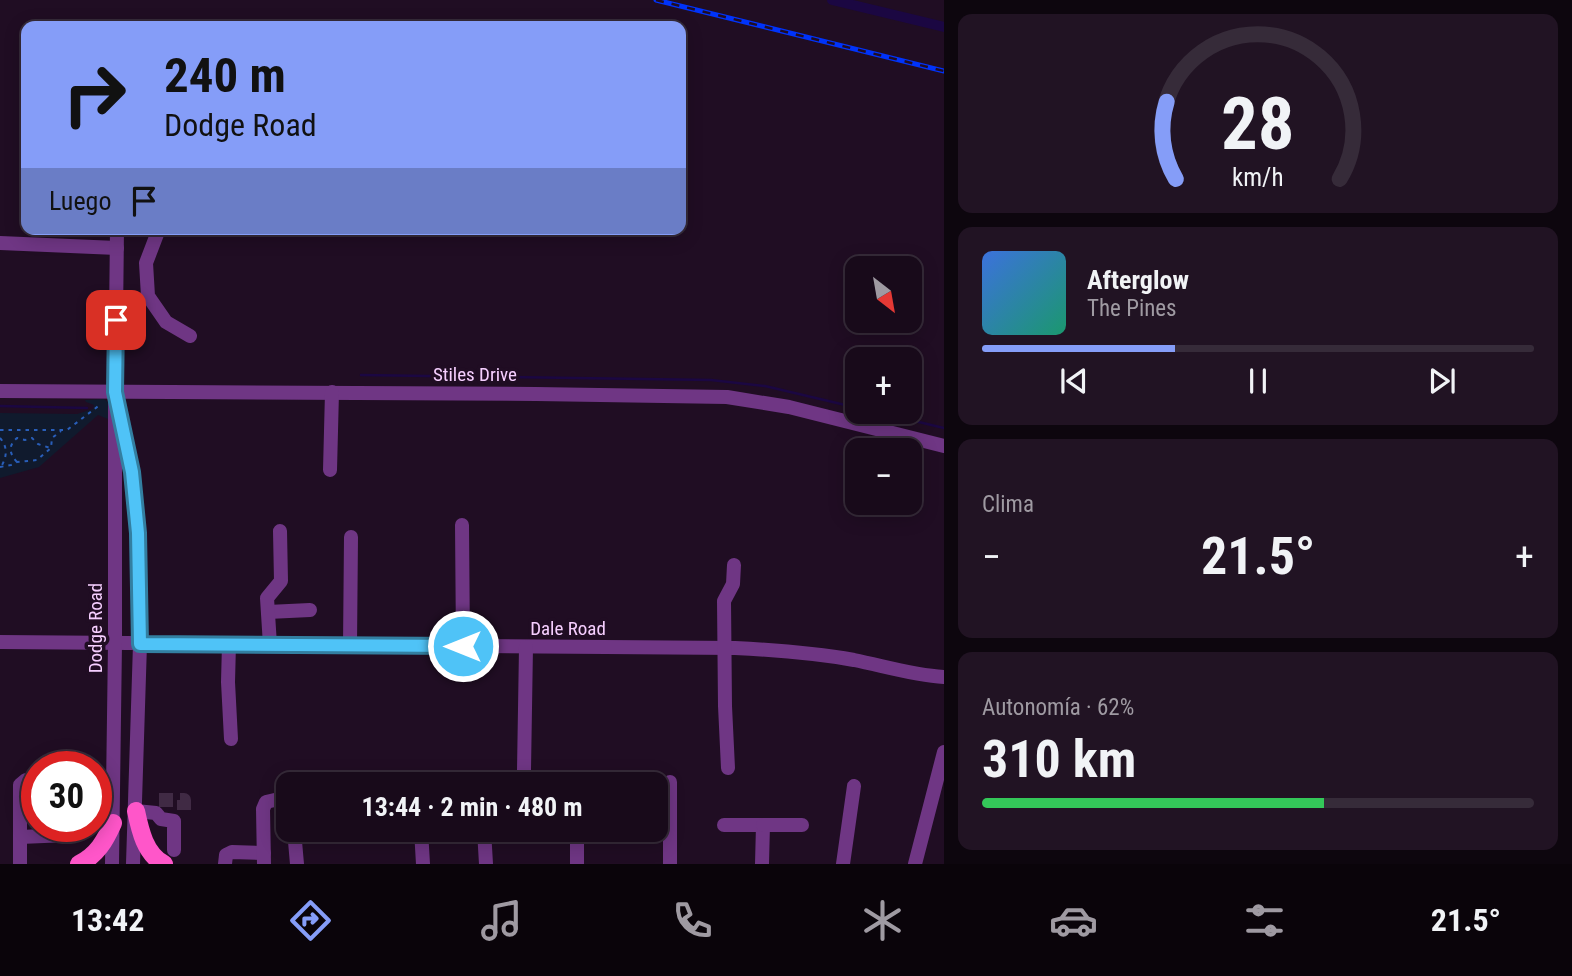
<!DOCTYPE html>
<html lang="es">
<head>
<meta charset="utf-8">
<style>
	:root { --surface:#180a1a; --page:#211323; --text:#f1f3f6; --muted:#9f9aa2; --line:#362b39; --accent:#859df8 }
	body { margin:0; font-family:"Roboto Condensed",sans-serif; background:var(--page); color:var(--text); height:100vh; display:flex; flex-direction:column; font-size:26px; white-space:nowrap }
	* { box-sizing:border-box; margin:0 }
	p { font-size:23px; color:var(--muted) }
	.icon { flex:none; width:38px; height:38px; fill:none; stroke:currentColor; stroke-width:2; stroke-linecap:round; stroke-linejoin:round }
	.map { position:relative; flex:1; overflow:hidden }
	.side { display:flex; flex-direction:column; gap:14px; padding:14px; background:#0d060e; width:628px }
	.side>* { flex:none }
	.hud { position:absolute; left:21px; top:21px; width:665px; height:214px; border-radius:14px; box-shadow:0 4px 18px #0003,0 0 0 2px var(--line); background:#859df8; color:#111; overflow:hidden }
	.needle { width:46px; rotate:149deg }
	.buttons { position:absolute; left:845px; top:256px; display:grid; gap:14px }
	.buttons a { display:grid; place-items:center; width:77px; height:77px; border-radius:14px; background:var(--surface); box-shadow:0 4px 18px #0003,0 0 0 2px var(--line); font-size:35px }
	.speed { position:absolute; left:21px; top:751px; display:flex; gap:14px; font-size:35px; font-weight:700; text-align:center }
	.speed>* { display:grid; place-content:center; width:91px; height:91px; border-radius:50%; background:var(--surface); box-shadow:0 4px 18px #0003,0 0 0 2px var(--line); line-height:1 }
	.speed .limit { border:10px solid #d22; background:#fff; color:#111 }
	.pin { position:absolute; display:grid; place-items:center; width:60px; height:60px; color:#fff; margin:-30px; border-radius:14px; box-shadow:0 4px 10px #0006 }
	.me { position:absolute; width:77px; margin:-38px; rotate:270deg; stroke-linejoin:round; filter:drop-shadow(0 0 5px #0008) }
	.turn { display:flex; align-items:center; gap:24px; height:147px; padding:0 28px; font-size:32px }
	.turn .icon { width:91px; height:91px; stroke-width:2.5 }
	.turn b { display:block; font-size:49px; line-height:60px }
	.then { display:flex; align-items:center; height:66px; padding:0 28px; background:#0003; gap:14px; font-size:26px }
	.big { font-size:52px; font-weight:700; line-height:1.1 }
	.side .widget { flex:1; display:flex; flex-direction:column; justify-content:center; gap:10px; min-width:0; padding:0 24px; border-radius:14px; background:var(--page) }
	.side .dial { align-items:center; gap:0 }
	.dial svg { height:182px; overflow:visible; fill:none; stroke:var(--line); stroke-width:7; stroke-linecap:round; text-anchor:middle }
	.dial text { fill:var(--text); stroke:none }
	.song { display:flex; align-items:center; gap:21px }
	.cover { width:84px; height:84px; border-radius:10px; background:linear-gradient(135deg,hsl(220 70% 55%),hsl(160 70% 35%)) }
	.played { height:7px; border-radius:4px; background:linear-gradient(90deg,var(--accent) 35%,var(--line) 35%) }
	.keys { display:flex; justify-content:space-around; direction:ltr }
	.heat { display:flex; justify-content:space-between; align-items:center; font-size:38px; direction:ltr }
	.charge { height:10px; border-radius:5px; background:linear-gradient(90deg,#34c759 62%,var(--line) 0) }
	.trip { position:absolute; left:276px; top:772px; width:392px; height:70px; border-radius:14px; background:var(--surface); box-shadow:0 4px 18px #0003,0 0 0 2px var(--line); font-weight:700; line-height:70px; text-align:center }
	.tabs { display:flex; height:112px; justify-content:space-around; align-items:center; background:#0a040a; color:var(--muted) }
	.tabs .icon { width:49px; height:49px }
	.tabs .on { color:var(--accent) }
	.tabs b { font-size:32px; color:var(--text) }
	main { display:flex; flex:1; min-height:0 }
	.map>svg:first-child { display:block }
	.green { fill:#101a2d }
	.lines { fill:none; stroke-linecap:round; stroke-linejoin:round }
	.stream { stroke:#1b0742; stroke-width:2.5 }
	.canal { stroke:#1b0742; stroke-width:10 }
	.minor-tunnel { stroke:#402a44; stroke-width:14; stroke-dasharray:14 7; stroke-linecap:butt }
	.path { stroke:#295eb9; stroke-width:2; stroke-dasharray:3.5 5; stroke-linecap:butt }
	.minor { stroke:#6f3684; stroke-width:14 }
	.major { stroke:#ff56c9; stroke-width:18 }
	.rail-casing { stroke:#0033fa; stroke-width:5 }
	.rail { stroke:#200d23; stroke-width:2.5; stroke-dasharray:8; stroke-linecap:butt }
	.route-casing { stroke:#337fa1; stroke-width:18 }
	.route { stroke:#4fc3f7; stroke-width:12 }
	.labels { text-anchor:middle; stroke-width:7; stroke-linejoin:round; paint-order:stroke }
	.street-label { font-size:19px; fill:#f6cfff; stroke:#200d23 }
</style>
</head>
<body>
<main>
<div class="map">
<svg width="944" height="864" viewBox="0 0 944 864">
	<rect width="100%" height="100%" fill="#200d23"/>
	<polygon class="green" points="104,399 110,404 113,421 98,415 39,467 0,478 0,413 77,414 93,409 94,405 86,402 85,400"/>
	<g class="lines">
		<g class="stream">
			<polyline points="361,375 711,380 765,386 858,408"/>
			<polyline points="0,406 87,408"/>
			<polyline points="873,411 944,428"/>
		</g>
		<polyline class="canal" points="832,0 944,27"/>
		<polyline class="minor-tunnel" points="159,800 184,800 184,813"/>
		<g class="path">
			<polyline points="0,430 67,430 101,404"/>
			<path d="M0 438C8 447 7 457 1 467"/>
			<path d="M17 462C9 453 8 446 17 438L25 440 32 438 38 444 50 448"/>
			<polyline points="0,467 11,465 17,462 37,460 51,448 52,438 61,431"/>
		</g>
		<g class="minor">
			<polyline points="159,229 146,263 148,296 166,322 190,336"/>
			<polyline points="0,243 117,248"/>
			<polyline points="0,391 536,394 727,397 789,407 944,446"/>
			<polyline points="121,421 132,472 138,533 140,644 133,864"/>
			<polyline points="330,470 332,392"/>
			<polyline points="462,525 463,646"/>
			<polyline points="268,612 310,610"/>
			<path d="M0 642 735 648C775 650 814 653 854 660 884 666 913 675 944 677"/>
			<polyline points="229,644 228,682 231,739"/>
			<polyline points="270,645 267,598 281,581 280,531"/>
			<polyline points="350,645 351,537"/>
			<polyline points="728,768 725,706 724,601 733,584 734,565"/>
			<polyline points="524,770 526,647"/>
			<polyline points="96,779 113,779"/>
			<polyline points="482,781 482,784"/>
			<polyline points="577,783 577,784"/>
			<polyline points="136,811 156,813 161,819 174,821 174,850"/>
			<polyline points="724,825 763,825 762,864"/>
			<polyline points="763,825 802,825"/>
			<polyline points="294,830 297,864"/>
			<polyline points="421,830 423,864"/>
			<polyline points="484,830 486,864"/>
			<polyline points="577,830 577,864"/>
			<polyline points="20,837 68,835 77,831 80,826"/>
			<polyline points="20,864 20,785 26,780 37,780"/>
			<polyline points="112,864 115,643 115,410 117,229"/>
			<polyline points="225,864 226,855 232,852 264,853"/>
			<polyline points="264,864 263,809 266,802 279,799 289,801"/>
			<polyline points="670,864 670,782"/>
			<polyline points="843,864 854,786"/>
			<polyline points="915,864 944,752"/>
		</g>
		<g class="major">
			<path d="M136 811C140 830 145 854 164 864"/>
			<path d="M79 864C97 855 105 841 113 823"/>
		</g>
		<defs>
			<polyline id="rail" points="656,0 944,71"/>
		</defs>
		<use href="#rail" class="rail-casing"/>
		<use href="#rail" class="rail"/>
	</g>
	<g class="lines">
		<defs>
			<polyline id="route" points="116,320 115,392 132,472 138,533 140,644 463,646"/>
		</defs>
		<use href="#route" class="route-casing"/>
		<use href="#route" class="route"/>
	</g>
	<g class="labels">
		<g class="street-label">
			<text x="475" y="381">Stiles Drive</text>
			<text transform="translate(95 628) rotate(-90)" y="7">Dodge Road</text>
			<text x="568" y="635">Dale Road</text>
		</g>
	</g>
</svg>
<div class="buttons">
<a><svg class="needle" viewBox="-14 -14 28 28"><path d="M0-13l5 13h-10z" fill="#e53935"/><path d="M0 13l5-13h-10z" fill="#9f9aa2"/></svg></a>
<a>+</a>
<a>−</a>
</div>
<div class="speed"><div class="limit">30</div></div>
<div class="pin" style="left:116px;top:320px;background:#d93025"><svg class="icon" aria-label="arrive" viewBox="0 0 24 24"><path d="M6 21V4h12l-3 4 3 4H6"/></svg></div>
<svg class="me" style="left:463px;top:646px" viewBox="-20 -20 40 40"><circle r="17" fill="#4fc3f7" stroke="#fff" stroke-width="3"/><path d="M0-11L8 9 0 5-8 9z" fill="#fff"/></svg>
<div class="trip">13:44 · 2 min · 480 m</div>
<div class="hud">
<div class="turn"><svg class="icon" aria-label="right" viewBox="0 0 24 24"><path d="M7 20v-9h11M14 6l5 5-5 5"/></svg><div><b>240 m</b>Dodge Road</div></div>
<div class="then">Luego<svg class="icon" aria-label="arrive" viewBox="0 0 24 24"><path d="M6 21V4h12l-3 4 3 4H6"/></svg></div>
</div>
</div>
<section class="side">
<div class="widget dial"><svg viewBox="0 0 100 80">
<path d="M14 69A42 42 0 1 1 86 69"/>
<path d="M14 69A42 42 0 0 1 10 35" stroke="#859df8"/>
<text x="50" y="56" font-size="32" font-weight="700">28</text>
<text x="50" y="72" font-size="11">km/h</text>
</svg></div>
<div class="widget">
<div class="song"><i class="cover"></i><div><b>Afterglow</b><p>The Pines</p></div></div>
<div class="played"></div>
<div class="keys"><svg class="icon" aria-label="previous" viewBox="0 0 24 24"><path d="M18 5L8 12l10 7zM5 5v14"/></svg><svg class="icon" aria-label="pause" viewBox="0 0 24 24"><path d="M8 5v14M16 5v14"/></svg><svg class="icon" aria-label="next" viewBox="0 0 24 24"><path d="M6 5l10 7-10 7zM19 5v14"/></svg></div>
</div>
<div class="widget"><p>Clima</p>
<div class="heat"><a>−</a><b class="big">21.5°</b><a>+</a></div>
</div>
<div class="widget"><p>Autonomía · 62%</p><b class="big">310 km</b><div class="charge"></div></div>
</section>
</main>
<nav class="tabs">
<b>13:42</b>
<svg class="icon on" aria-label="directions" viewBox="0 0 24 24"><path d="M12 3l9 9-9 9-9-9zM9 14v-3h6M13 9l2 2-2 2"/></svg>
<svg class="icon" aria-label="music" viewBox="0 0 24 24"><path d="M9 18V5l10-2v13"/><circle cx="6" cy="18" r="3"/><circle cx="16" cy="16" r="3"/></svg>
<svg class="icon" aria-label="phone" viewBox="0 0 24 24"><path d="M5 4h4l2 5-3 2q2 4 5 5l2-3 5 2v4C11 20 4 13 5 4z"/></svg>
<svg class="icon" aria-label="climate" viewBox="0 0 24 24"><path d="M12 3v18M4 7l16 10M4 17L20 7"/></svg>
<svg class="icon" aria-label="car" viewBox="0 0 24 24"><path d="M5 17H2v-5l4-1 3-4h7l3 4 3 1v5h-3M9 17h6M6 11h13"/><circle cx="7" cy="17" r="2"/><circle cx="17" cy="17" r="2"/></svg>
<svg class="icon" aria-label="filters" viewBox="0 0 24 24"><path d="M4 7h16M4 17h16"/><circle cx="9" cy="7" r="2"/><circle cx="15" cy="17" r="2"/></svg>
<b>21.5°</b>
</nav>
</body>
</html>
